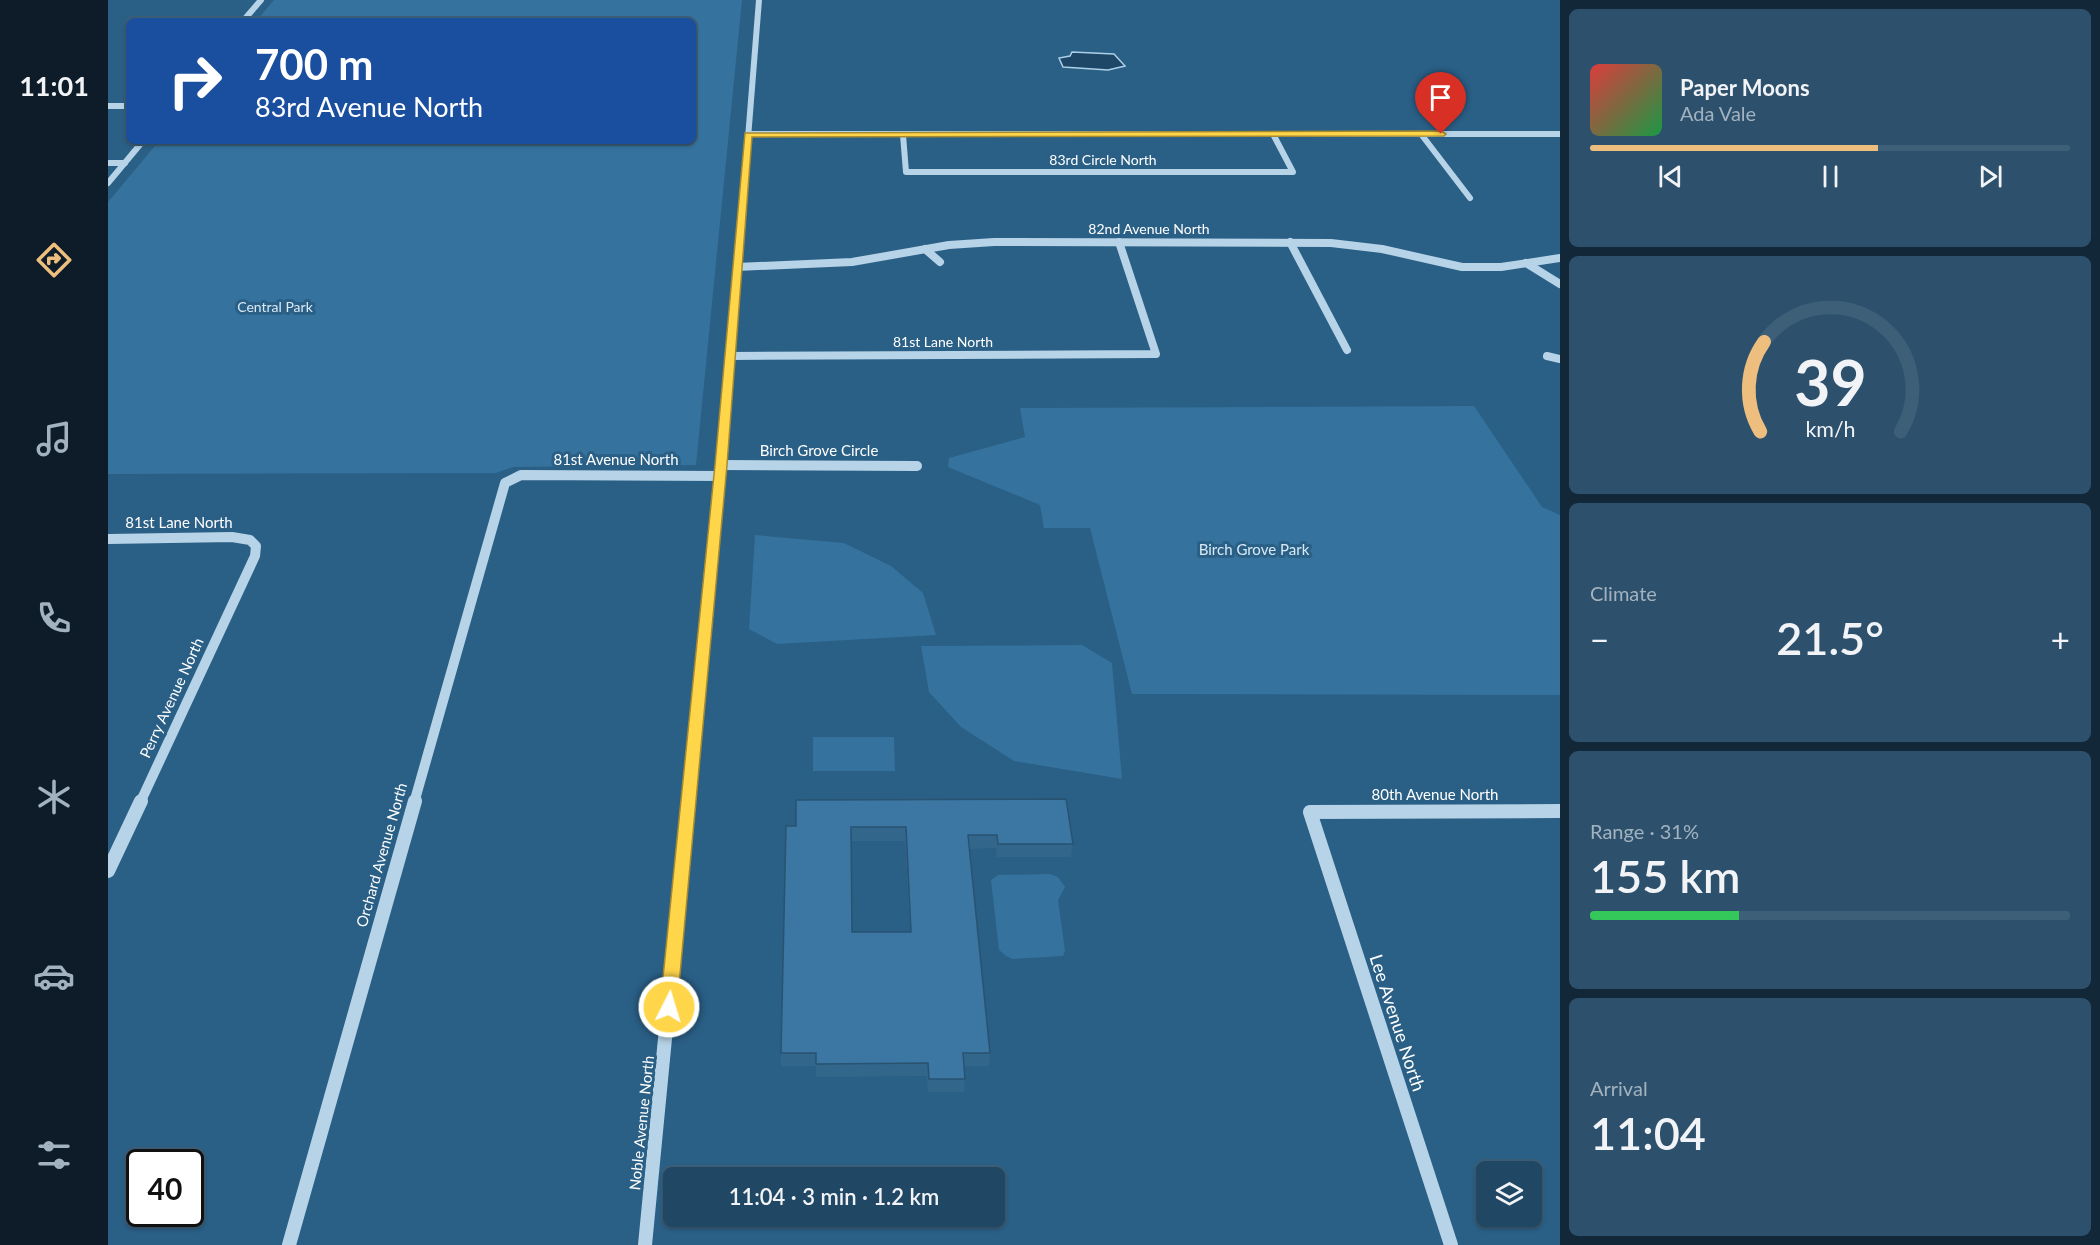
<!DOCTYPE html>
<html lang="en">
<head>
<meta charset="utf-8">
<style>
	:root { --surface:#204764; --page:#2d516d; --text:#f1f3f6; --muted:#a2b2bf; --line:#3d5f78; --accent:#edbe7e }
	body { margin:0; font-family:Lato,sans-serif; background:var(--page); color:var(--text); height:100vh; display:flex; flex-direction:column; font-size:22px; white-space:nowrap }
	* { box-sizing:border-box; margin:0 }
	p { font-size:20px; color:var(--muted) }
	.icon { flex:none; width:33px; height:33px; fill:none; stroke:currentColor; stroke-width:2; stroke-linecap:round; stroke-linejoin:round }
	.map { position:relative; flex:1; overflow:hidden }
	.side { display:flex; flex-direction:column; gap:9px; padding:9px; background:#122737; width:540px }
	.side>* { flex:none }
	.guide { position:absolute; left:18px; top:18px; width:570px; height:126px; border-radius:9px; box-shadow:0 2px 4px #0004,0 0 0 2px var(--line); background:#1a4fa0; color:#fff; overflow:hidden }
	.fabs { position:absolute; left:1368px; top:1161px; display:grid; gap:12px }
	.fabs a { display:grid; place-items:center; width:66px; height:66px; border-radius:9px; background:var(--surface); box-shadow:0 2px 4px #0004,0 0 0 2px var(--line); font-size:30px }
	.speed { position:absolute; left:18px; top:1149px; display:flex; gap:12px; font-size:30px; font-weight:700; text-align:center }
	.speed>* { display:grid; place-content:center; width:78px; height:78px; border-radius:50%; background:var(--surface); box-shadow:0 2px 4px #0004,0 0 0 2px var(--line); line-height:1 }
	.speed .limit { border:3px solid #111; border-radius:9px; background:#fff; color:#111 }
	.pin { position:absolute; display:grid; place-items:center; width:51px; height:51px; color:#fff; margin:-62px -26px; border-radius:50% 50% 50% 0; rotate:-45deg; box-shadow:0 0 6px #0007 }
	.pin .icon { rotate:45deg }
	.me { position:absolute; width:66px; margin:-33px; rotate:5deg; stroke-linejoin:round; filter:drop-shadow(0 0 4px #0008) }
	.turn { display:flex; align-items:center; gap:21px; height:126px; padding:0 30px; font-size:27px }
	.turn .icon { width:78px; height:78px; stroke-width:2.5 }
	.turn b { display:block; font-size:42px; line-height:51px }
	.big { font-size:45px; font-weight:600; line-height:1.1 }
	.side .tile { flex:1; display:flex; flex-direction:column; justify-content:center; gap:9px; min-width:0; padding:0 21px; border-radius:9px; background:var(--page) }
	.side .dial { align-items:center; gap:0 }
	.dial svg { height:156px; overflow:visible; fill:none; stroke:var(--line); stroke-width:7; stroke-linecap:round; text-anchor:middle }
	.dial text { fill:var(--text); stroke:none }
	.song { display:flex; align-items:center; gap:18px }
	.cover { width:72px; height:72px; border-radius:9px; background:linear-gradient(135deg,hsl(0 70% 55%),hsl(140 70% 35%)) }
	.played { height:6px; border-radius:3px; background:linear-gradient(90deg,var(--accent) 60%,var(--line) 60%) }
	.keys { display:flex; justify-content:space-around; direction:ltr }
	.heat { display:flex; justify-content:space-between; align-items:center; font-size:33px; direction:ltr }
	.charge { height:9px; border-radius:4px; background:linear-gradient(90deg,#34c759 31%,var(--line) 0) }
	.trip { position:absolute; left:555px; top:1167px; width:342px; height:60px; border-radius:9px; background:var(--surface); box-shadow:0 2px 4px #0004,0 0 0 2px var(--line); font-weight:600; line-height:60px; text-align:center }
	main { display:flex; flex:1; min-height:0 }
	.dock { display:flex; flex-direction:column; width:108px; justify-content:space-around; align-items:center; background:#0d1c28; color:var(--muted) }
	.dock .icon { width:42px; height:42px }
	.dock .selected { color:var(--accent) }
	.dock b { font-size:27px; color:var(--text) }
	.map>svg:first-child { display:block }
	.green { fill:#35729d }
	.water { fill:#1e4767; stroke:#abcfe7; stroke-width:1.5 }
	.lines { fill:none; stroke-linecap:round; stroke-linejoin:round }
	.minor-far3 { stroke:#b6d3e7; stroke-width:6 }
	.minor-far2 { stroke:#b6d3e7; stroke-width:8 }
	.minor-far1 { stroke:#b6d3e7; stroke-width:10 }
	.minor { stroke:#b6d3e7; stroke-width:14 }
	.wall { fill:#33668b; fill-rule:evenodd }
	.building { fill:#3b77a2; stroke:#295371; stroke-width:1.5; fill-rule:evenodd }
	.route { fill:#ffd54a; stroke:#a68a30; stroke-width:1.5 }
	.labels { text-anchor:middle; stroke-width:6; stroke-linejoin:round; paint-order:stroke }
	.far-street-label { font-size:14px; fill:#fff; stroke:#2a5f86 }
	.far-park-label { font-size:14px; fill:#d9eaf6; stroke:#2a5f86 }
	.street-label { font-size:15px; fill:#fff; stroke:#2a5f86 }
	.park-label { font-size:15px; fill:#d9eaf6; stroke:#2a5f86 }
	.near-street-label { font-size:18px; fill:#fff; stroke:#2a5f86 }
</style>
</head>
<body>
<main>
<nav class="dock">
<b>11:01</b>
<svg class="icon selected" aria-label="directions" viewBox="0 0 24 24"><path d="M12 3l9 9-9 9-9-9zM9 14v-3h6M13 9l2 2-2 2"/></svg>
<svg class="icon" aria-label="music" viewBox="0 0 24 24"><path d="M9 18V5l10-2v13"/><circle cx="6" cy="18" r="3"/><circle cx="16" cy="16" r="3"/></svg>
<svg class="icon" aria-label="phone" viewBox="0 0 24 24"><path d="M5 4h4l2 5-3 2q2 4 5 5l2-3 5 2v4C11 20 4 13 5 4z"/></svg>
<svg class="icon" aria-label="climate" viewBox="0 0 24 24"><path d="M12 3v18M4 7l16 10M4 17L20 7"/></svg>
<svg class="icon" aria-label="car" viewBox="0 0 24 24"><path d="M5 17H2v-5l4-1 3-4h7l3 4 3 1v5h-3M9 17h6M6 11h13"/><circle cx="7" cy="17" r="2"/><circle cx="17" cy="17" r="2"/></svg>
<svg class="icon" aria-label="filters" viewBox="0 0 24 24"><path d="M4 7h16M4 17h16"/><circle cx="9" cy="7" r="2"/><circle cx="15" cy="17" r="2"/></svg>
</nav>
<div class="map">
<svg width="1452" height="1245" viewBox="0 0 1452 1245">
	<rect width="100%" height="100%" fill="#2a5f86"/>
	<g class="green">
		<polygon points="166,0 634,0 588,465 405,467 388,473 0,474 0,202 51,141 585,141 585,21 148,21"/>
		<polygon points="1366,406 1434,507 1452,515 1452,695 1024,694 982,528 936,528 932,505 840,467 841,458 917,437 912,408"/>
		<polygon points="647,535 736,543 783,566 815,593 828,635 669,644 641,629"/>
		<polygon points="974,645 1004,663 1014,779 906,761 853,727 821,692 813,646"/>
		<polygon points="705,737 786,737 787,771 705,771"/>
		<polygon points="942,874 950,877 957,887 950,900 957,951 955,956 905,959 898,956 891,950 883,880 890,875"/>
	</g>
	<polygon class="water" points="964,52 1006,54 1017,66 1000,70 955,67 951,58 962,56"/>
	<g class="lines">
		<g class="minor-far3">
			<polyline points="135,21 153,0"/>
			<polyline points="0,106 21,106"/>
			<polyline points="640,134 1452,134"/>
			<polyline points="1313,134 1362,198"/>
			<polyline points="795,135 798,172 1185,172 1165,134"/>
			<polyline points="0,163 17,163"/>
			<polyline points="0,183 35,141"/>
			<polyline points="635,201 651,0"/>
		</g>
		<g class="minor-far2">
			<polyline points="1182,242 1239,350"/>
			<polyline points="817,249 832,262"/>
			<polyline points="1418,263 1452,284"/>
			<polyline points="629,267 744,262 841,245 886,242 1223,243 1274,249 1354,267 1393,267 1452,258"/>
			<polyline points="622,356 1048,354 1011,242"/>
			<polyline points="1439,356 1452,359"/>
			<polyline points="613,462 635,200"/>
		</g>
		<g class="minor-far1">
			<polyline points="613,465 809,466"/>
			<polyline points="0,539 124,537 142,540 148,546 147,556 32,803"/>
			<polyline points="306,803 397,483 413,475 612,476"/>
			<polyline points="580,803 613,461"/>
		</g>
		<g class="minor">
			<polyline points="0,871 33,801"/>
			<polyline points="181,1245 307,801"/>
			<polyline points="537,1245 580,801"/>
			<polyline points="1343,1245 1202,812 1452,811"/>
		</g>
	</g>
	<path class="wall" d="M688 800 965 844 963 857H889L888 848 862 849 882 1053 881 1066H856L857 1079 856 1092H820L819 1076 708 1077V1066H673V1053L688 826ZM743 841H797L802 932H744Z"/>
	<path class="building" d="M958 799 965 844H890L889 835H860L882 1053H855L857 1079H821L820 1063 708 1064V1053H673L678 826H688V800ZM743 827H798L803 932H744Z"/>
	<polygon class="route" points="1333,131 1338,134 1336,136 644,137 619,465 569,1007 567,1012 561,1015 554,1012 552,1007 607,465 637,133"/>
	<g class="labels">
		<g class="far-street-label">
			<text x="995" y="165">83rd Circle North</text>
			<text x="1041" y="234">82nd Avenue North</text>
			<text x="835" y="347">81st Lane North</text>
		</g>
		<g class="far-park-label">
			<text x="167" y="312">Central Park</text>
		</g>
		<g class="street-label">
			<text x="711" y="456">Birch Grove Circle</text>
			<text x="508" y="465">81st Avenue North</text>
			<text x="71" y="528">81st Lane North</text>
			<text transform="translate(64 698) rotate(-65)" y="5">Perry Avenue North</text>
			<text x="1327" y="800">80th Avenue North</text>
			<text transform="translate(274 855) rotate(-74)" y="5">Orchard Avenue North</text>
			<text transform="translate(534 1123) rotate(-84)" y="5">Noble Avenue North</text>
		</g>
		<g class="park-label">
			<text x="1146" y="555">Birch Grove Park</text>
		</g>
		<g class="near-street-label">
			<text transform="translate(1289 1023) rotate(72)" y="6">Lee Avenue North</text>
		</g>
	</g>
</svg>
<div class="fabs">
<a><svg class="icon" aria-label="layers" viewBox="0 0 24 24"><path d="M12 4l9 5-9 5-9-5zM3 14l9 5 9-5"/></svg></a>
</div>
<div class="speed"><div class="limit">40</div></div>
<div class="pin" style="left:1333px;top:134px;background:#d93025"><svg class="icon" aria-label="arrive" viewBox="0 0 24 24"><path d="M6 21V4h12l-3 4 3 4H6"/></svg></div>
<svg class="me" style="left:561px;top:1007px" viewBox="-20 -20 40 40"><circle r="17" fill="#ffd54a" stroke="#fff" stroke-width="3"/><path d="M0-11L8 9 0 5-8 9z" fill="#fff"/></svg>
<div class="trip">11:04 · 3 min · 1.2 km</div>
<div class="guide">
<div class="turn"><svg class="icon" aria-label="right" viewBox="0 0 24 24"><path d="M7 20v-9h11M14 6l5 5-5 5"/></svg><div><b>700 m</b>83rd Avenue North</div></div>
</div>
</div>
<section class="side">
<div class="tile">
<div class="song"><i class="cover"></i><div><b>Paper Moons</b><p>Ada Vale</p></div></div>
<div class="played"></div>
<div class="keys"><svg class="icon" aria-label="previous" viewBox="0 0 24 24"><path d="M18 5L8 12l10 7zM5 5v14"/></svg><svg class="icon" aria-label="pause" viewBox="0 0 24 24"><path d="M8 5v14M16 5v14"/></svg><svg class="icon" aria-label="next" viewBox="0 0 24 24"><path d="M6 5l10 7-10 7zM19 5v14"/></svg></div>
</div>
<div class="tile dial"><svg viewBox="0 0 100 80">
<path d="M14 69A42 42 0 1 1 86 69"/>
<path d="M14 69A42 42 0 0 1 16 23" stroke="#edbe7e"/>
<text x="50" y="56" font-size="32" font-weight="700">39</text>
<text x="50" y="72" font-size="11">km/h</text>
</svg></div>
<div class="tile"><p>Climate</p>
<div class="heat"><a>−</a><b class="big">21.5°</b><a>+</a></div>
</div>
<div class="tile"><p>Range · 31%</p><b class="big">155 km</b><div class="charge"></div></div>
<div class="tile"><p>Arrival</p><b class="big">11:04</b></div>
</section>
</main>
</body>
</html>
